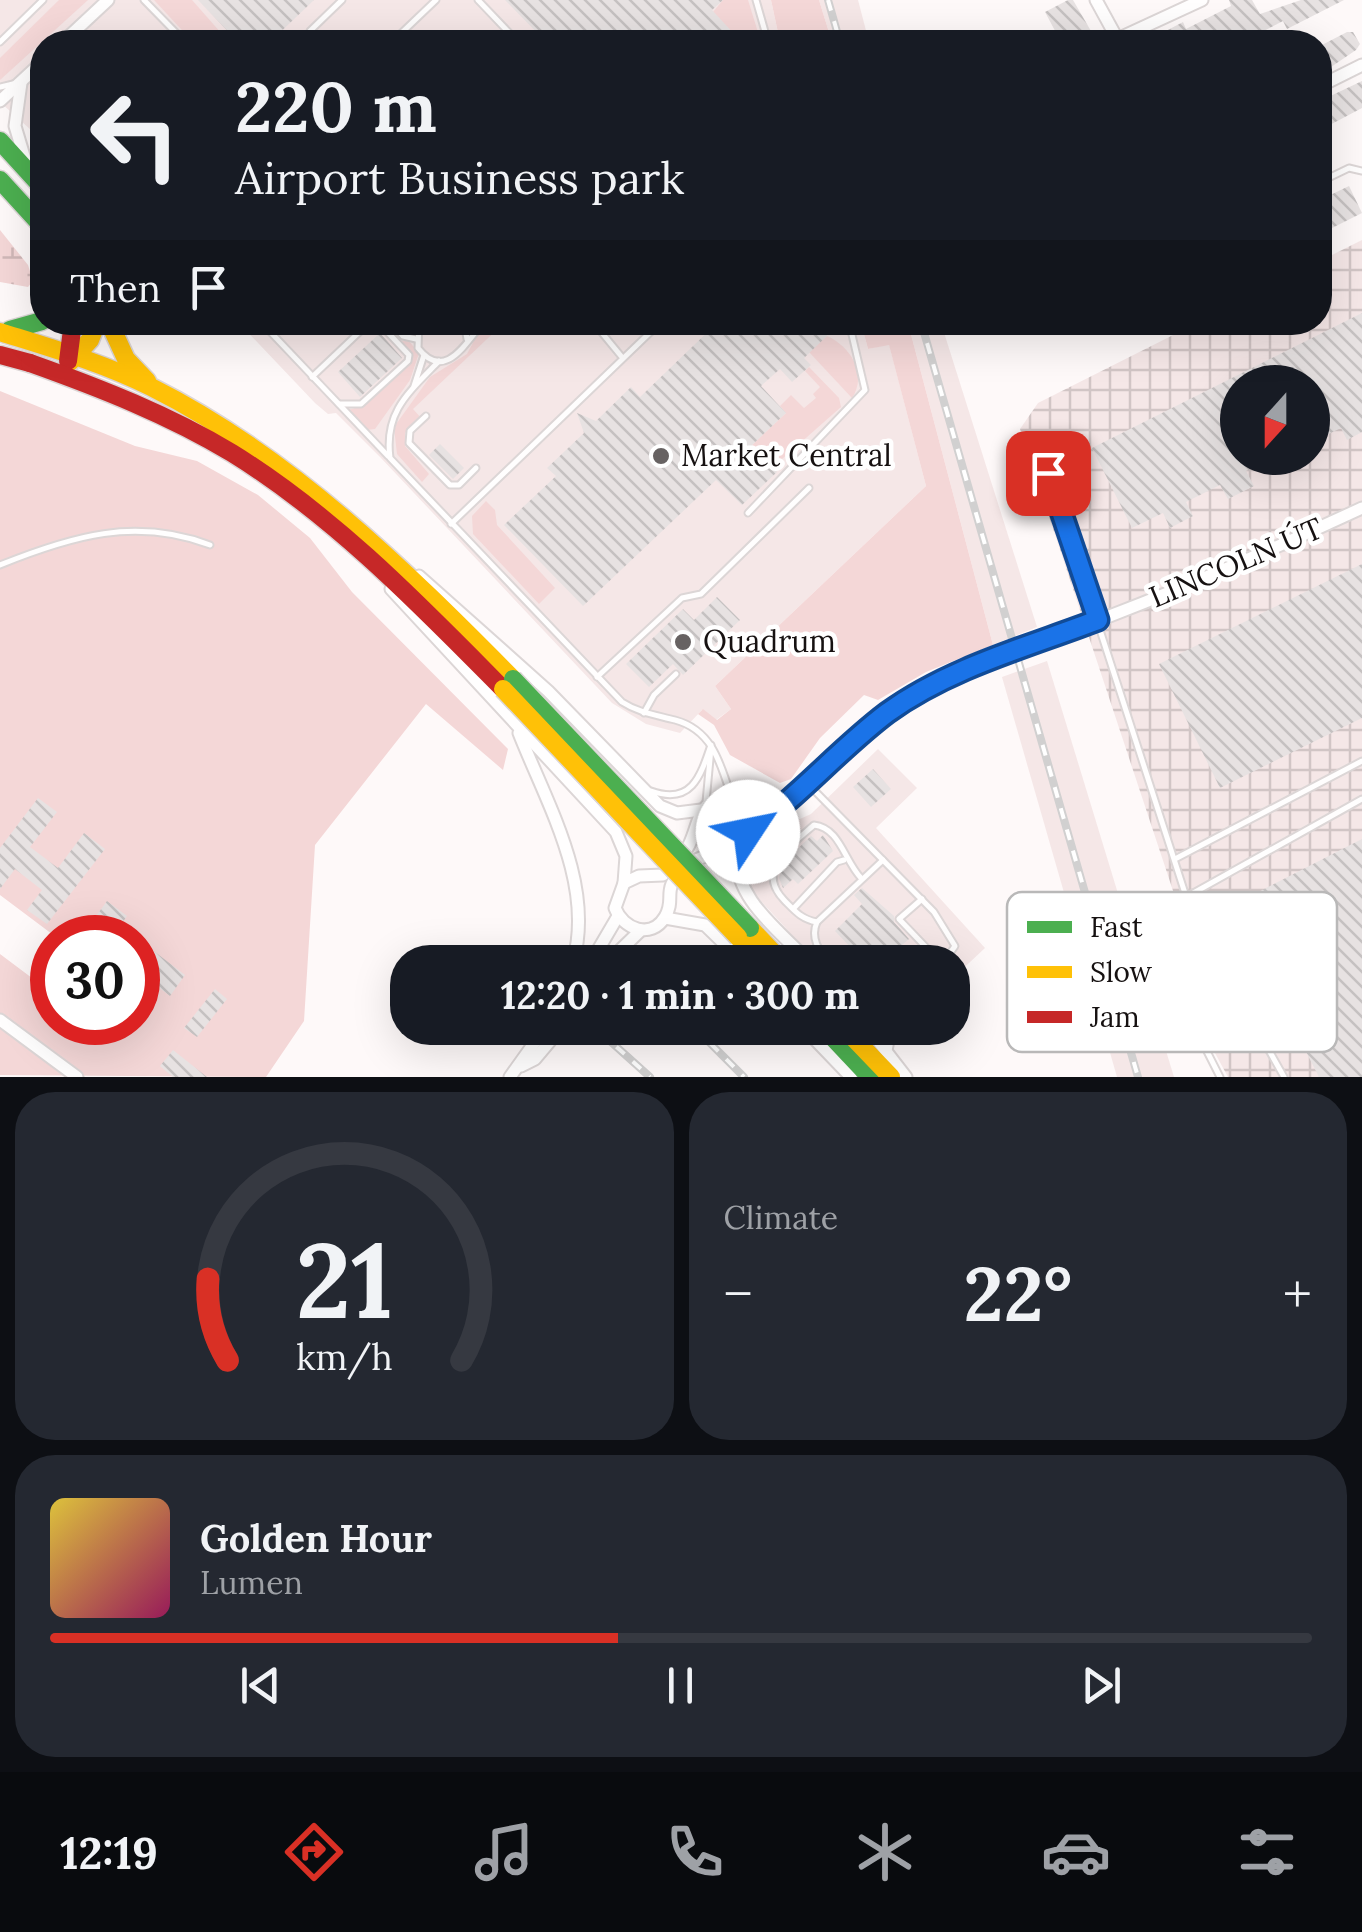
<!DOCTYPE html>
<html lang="en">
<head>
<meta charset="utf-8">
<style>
	:root { --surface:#171b24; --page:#242831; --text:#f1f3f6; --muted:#9ea1a6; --line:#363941; --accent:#d93025 }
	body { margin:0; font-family:Lora,serif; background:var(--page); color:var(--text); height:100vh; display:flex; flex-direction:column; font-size:38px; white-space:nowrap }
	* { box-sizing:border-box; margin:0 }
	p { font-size:32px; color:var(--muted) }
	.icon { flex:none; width:55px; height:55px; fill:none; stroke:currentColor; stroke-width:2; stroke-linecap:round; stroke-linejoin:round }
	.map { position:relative; height:1077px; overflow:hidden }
	.details { display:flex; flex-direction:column; gap:15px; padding:15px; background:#0d0f14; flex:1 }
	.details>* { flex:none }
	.top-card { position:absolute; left:30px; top:30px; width:1302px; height:305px; border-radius:40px; box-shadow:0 10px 40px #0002; background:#171b24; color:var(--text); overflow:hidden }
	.needle { width:65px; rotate:201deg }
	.tools { position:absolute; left:1220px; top:365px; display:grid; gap:20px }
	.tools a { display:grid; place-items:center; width:110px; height:110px; border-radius:50%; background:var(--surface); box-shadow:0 10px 40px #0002; font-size:50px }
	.speed { position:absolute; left:30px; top:915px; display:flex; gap:20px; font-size:50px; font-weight:700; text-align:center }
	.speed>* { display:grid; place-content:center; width:130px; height:130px; border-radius:50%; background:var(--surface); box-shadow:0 10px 40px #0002; line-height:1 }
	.speed .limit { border:15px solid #d22; background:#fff; color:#111 }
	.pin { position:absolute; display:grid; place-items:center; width:85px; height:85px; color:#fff; margin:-42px; border-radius:20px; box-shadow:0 5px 15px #0006 }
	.me { position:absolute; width:110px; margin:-55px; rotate:56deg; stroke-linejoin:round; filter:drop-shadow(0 0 8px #0008) }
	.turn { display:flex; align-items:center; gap:35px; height:210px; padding:0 40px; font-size:45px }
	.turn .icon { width:130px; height:130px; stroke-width:2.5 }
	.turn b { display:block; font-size:70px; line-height:85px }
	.then { display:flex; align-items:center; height:95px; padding:0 40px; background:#0003; gap:20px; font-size:38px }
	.big { font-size:75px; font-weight:800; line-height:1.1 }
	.details .widget { flex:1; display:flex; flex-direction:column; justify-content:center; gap:15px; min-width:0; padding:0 35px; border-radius:40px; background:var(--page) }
	.details .dial { align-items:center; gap:0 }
	.dial svg { height:260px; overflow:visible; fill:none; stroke:var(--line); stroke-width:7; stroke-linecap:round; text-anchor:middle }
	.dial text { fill:var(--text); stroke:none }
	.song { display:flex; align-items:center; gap:30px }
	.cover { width:120px; height:120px; border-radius:15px; background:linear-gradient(135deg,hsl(50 70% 55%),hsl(330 70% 35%)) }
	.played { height:10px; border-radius:5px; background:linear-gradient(90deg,var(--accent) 45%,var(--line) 45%) }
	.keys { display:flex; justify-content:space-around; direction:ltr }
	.heat { display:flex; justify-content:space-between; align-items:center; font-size:55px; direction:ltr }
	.details .tiles { flex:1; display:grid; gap:15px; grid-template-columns:1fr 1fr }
	.widget:last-child { grid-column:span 2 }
	.trip { position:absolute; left:390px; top:945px; width:580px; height:100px; border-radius:40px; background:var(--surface); box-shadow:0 10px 40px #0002; font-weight:800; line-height:100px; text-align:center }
	.tab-bar { display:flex; height:160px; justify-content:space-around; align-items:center; background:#090b0e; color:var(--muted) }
	.tab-bar .icon { width:70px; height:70px }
	.tab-bar .on { color:var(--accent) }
	.tab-bar b { font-size:45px; color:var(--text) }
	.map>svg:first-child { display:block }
	.built { fill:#f5e7e7 }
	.industrial { fill:url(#industrial-grid); fill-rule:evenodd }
	.green { fill:#f4d7d7 }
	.wetland { fill:url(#wetland-marsh) }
	.building { fill:url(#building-back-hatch) }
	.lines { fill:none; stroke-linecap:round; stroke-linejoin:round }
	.lane-casing { stroke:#dcd6d6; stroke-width:9 }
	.street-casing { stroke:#dcd6d6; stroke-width:15 }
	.fast-casing { stroke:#dcd6d6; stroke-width:21 }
	.slow-casing { stroke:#dcd6d6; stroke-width:21 }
	.jam-casing { stroke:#dcd6d6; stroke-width:21 }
	.lane { stroke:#fffefe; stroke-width:5 }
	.street { stroke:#fffefe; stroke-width:11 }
	.fast { stroke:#4caf50; stroke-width:18 }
	.slow { stroke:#ffc107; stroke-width:18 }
	.jam { stroke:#c62828; stroke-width:18 }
	.rail-casing { stroke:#d1d0d0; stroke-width:8 }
	.rail { stroke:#fff; stroke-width:4; stroke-dasharray:11; stroke-linecap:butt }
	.fast-bridge-casing { stroke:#dcd6d6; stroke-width:21; stroke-linecap:butt }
	.slow-bridge-casing { stroke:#dcd6d6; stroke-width:21; stroke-linecap:butt }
	.fast-bridge { stroke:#4caf50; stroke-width:18 }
	.slow-bridge { stroke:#ffc107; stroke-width:18 }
	.route-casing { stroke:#114b97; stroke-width:25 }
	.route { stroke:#1a73e8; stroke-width:18 }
	.poi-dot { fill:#676262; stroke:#fff; stroke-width:4 }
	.labels { text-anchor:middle; stroke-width:9; stroke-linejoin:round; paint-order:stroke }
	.poi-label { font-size:30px; fill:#161111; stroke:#fff; text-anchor:start }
	.street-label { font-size:30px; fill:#161111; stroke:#fff }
	.key { fill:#fff; stroke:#b9b8b8; stroke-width:2.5 }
	.key-label { font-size:28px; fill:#161111 }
</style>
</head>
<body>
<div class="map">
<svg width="1362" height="1077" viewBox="0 0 1362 1077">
	<defs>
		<pattern id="industrial-grid" width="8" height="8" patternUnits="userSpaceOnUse" patternTransform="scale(2.5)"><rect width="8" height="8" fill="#f5e7e7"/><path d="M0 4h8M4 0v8" fill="none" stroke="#d1c5c5"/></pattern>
		<pattern id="wetland-marsh" width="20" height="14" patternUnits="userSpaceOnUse" patternTransform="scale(2.5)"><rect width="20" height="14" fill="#f4d7d7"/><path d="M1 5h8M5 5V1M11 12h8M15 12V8" fill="none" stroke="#d0b8b8"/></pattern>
		<pattern id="building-back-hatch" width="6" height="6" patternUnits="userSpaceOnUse" patternTransform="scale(2.5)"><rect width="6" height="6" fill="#e7e2e2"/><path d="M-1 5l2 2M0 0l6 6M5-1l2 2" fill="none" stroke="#c5c1c1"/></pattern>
	</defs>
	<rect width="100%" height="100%" fill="#fef9f9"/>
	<g class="built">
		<polygon points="0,0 771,0 780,42 42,42 42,140 0,102"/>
		<polygon points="819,0 858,0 869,42 832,42"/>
		<polygon points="239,323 861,323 868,349 889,344 926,486 715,686 731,709 716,720 702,710 680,733 646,724 612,703 381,458 336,413 328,414 315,403"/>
		<polygon points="908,323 941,323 1037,627 993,645"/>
		<polygon points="1047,661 1174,1077 1117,1077 1002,677"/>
		<polygon points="878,749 917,788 876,828 985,948 953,978 952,962 817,962 748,887 745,870 755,839 811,814"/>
	</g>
	<path class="industrial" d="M1362 240V1077H1228L1178 985 1189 939 1020 429 1038 403 1197 323 1320 322V261ZM1238 382H1312V458H1238Z"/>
	<g class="green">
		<polygon points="59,0 88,0 0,80 0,58"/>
		<polygon points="154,0 192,0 229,42 193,42"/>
		<polygon points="723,0 748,0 761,42 741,42 713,12"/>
		<polygon points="771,0 819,0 832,42 780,42"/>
		<polygon points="492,323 504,323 413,409 421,418 405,433 405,446 429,474 422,482 397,454 394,427 430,377 467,354 476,337"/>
		<polygon points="861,323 908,323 993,645 926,672 878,700 864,695 820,738 791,779 780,783 730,755 714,725 698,714 703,709 717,720 731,709 715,686 926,486 889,345 868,349"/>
		<path d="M827 336C850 346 868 374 852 398L809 352Z"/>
		<polygon points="408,340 419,353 410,380 375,429 366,430 348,410 362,406 409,363 411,356 400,342"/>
		<polygon points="809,367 839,398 841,407 773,467 752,445 786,413 780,406 791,395 804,408 816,398 813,394 820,387 805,371"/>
		<polygon points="0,391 135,446 197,461 258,495 310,538 352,592 508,749 503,770 426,704 315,845 304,1021 266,1077 0,1075 0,954 36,981 52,960 52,1022 138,1022 138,938 56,937 0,895"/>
		<polygon points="486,501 495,510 497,525 555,588 539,604 473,534 472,516"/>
	</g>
	<polygon class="wetland" points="0,230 28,265 33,281 28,287 0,282"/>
	<g class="building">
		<polygon points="198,0 314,0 270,42 238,42"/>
		<polygon points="505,0 723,0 712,10 736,36 729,42 546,42"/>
		<polygon points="1068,0 1073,0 1095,38 1061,42 1045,12"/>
		<polygon points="1229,0 1252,0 1260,14 1301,0 1344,0 1287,29 1283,21 1248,39 1245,33 1226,42 1209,42 1204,34 1188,42 1170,42 1164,32 1183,22 1186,29 1231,6"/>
		<polygon points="1347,32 1353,32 1360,44 1356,50 1331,67 1328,62 1320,66 1320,46"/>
		<polygon points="1362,81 1362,108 1324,128 1320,101"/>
		<polygon points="1349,186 1362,213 1320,234 1320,200"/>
		<polygon points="1362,313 1362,432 1347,440 1341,428 1312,442 1312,382 1238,382 1238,458 1274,458 1246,471 1254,486 1228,499 1220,485 1186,502 1193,516 1170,528 1163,513 1132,528 1092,448"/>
		<polygon points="718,322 823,322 827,336 804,358 811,365 792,382 780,369 761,386 786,413 752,445 777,472 742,505 716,480 583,606 504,525 556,476 547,468 584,433 577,413 596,421 631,387 640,397"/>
		<polygon points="380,333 402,358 360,397 338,372"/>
		<polygon points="440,444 464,468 453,479 429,455"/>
		<polygon points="1362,564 1362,718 1220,788 1159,664"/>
		<polygon points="717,597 740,620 683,675 673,664 649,687 626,664 683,609 694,620"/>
		<polygon points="873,769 891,789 871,807 853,787"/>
		<polygon points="38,798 57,812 30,847 58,868 84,833 105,849 47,924 27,910 42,890 15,869 0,889 0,848"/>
		<polygon points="823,835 833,851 798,884 793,879 783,888 779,878 784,862 811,836 817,841"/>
		<polygon points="1362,839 1362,1077 1319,1077 1231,906"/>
		<polygon points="862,888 894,916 894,922 909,939 902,945 919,962 842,962 854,951 835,931 862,904 854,895"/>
		<polygon points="107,901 127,916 120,926 135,938 80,938"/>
		<polygon points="138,939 185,975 170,996 138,972"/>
		<polygon points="215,989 227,999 197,1037 184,1028"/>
		<polygon points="173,1050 207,1077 173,1077 160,1066"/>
	</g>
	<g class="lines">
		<defs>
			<g id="lane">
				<polyline points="144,0 185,42"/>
				<polyline points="478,0 518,42"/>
				<polyline points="756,0 768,42"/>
				<polyline points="0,42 43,0"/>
				<polyline points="321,42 310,31 342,0"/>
				<polyline points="392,42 436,0"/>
				<polyline points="0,87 13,84"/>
				<polyline points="1320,182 1349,168 1362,171"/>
				<polyline points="261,322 388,456"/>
				<polyline points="391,322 403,336 416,339"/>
				<path d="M419 322 418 348C445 383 466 342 484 322"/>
				<polyline points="464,322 467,339"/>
				<polyline points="593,322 621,356"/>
				<path d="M439 361C408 393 384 412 390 458L622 702C639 713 656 715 675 720 713 730 721 765 732 799"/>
				<polyline points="312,377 370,322"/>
				<polyline points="414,386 424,355"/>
				<polyline points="339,404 361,404 408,361 409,355 378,322"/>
				<polyline points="426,416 410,431 409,443 450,485 459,485 476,468"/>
				<polyline points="1038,438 1203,949 1188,1014 1220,1077"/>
				<polyline points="748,513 865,390 849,322"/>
				<polyline points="451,524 661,322"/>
				<path d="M0 565C72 536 135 517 210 545"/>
				<polyline points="597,677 682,598 701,594 809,488"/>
				<polyline points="644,713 654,695 676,674"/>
				<polyline points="808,784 934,912 955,946 944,962"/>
				<path d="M651 791C691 805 700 778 711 745"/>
				<polyline points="706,802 711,748"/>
				<polyline points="1175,859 1362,761"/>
				<polyline points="1188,896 1362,799"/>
				<polyline points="922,899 899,919 940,962"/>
				<polyline points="794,908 837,862 844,860"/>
				<path d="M817 922C801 919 795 911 784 900 755 870 790 846 814 825 840 828 844 860 861 878"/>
				<polyline points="1204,950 1218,960 1284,1077"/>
				<path d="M829 962C819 951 810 938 817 922L883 860"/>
				<polyline points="887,1028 892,1035 889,1051"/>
			</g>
			<g id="street">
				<polyline points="1096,0 1119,42"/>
				<polyline points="63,42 108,0"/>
				<polyline points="1111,42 1202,0"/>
				<polyline points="21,83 15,126 27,166"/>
				<polyline points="1320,86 1362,65"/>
				<polyline points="0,101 42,62"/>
				<polyline points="419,576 548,691 660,806 677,813 701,810"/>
				<path d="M391 589 616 832 626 856 624 883 615 908C623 929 651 940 665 917 677 897 659 890 686 867 706 850 717 858 737 848"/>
				<path d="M519 733C547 804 595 885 573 962"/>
				<polyline points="738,805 762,804 797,793"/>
				<path d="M748 832C808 790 855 731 919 693 975 660 1041 642 1102 619 1191 585 1276 548 1362 508"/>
				<path d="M624 883 639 876 663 875C673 866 683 857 689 845 700 823 698 793 733 802L748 822 745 838 737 848C731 897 779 930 809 962"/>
				<polyline points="665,918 705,925 743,962"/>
				<polyline points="591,962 618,916"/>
				<polyline points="608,962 641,930"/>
				<polyline points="649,962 692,962"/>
				<polyline points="0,1020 77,1077"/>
				<polyline points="804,1028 851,1077"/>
				<polyline points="868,1028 906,1077"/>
				<polyline points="521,1066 535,1059 561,1028"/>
				<polyline points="510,1077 545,1028"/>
			</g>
			<g id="fast">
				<polyline points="0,141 42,187"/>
				<polyline points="0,180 42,226"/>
				<polyline points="10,330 42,321"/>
				<polyline points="824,1028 870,1077"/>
			</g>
			<g id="slow">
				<polyline points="109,322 126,359 147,381"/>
				<path d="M0 332C51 348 103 363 151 387 291 457 404 569 513 679"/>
				<polyline points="70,362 90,340 97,322"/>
				<polyline points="750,928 782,962"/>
				<polyline points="738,937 762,962"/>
				<polyline points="844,1028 891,1077"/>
			</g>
			<g id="jam">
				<polyline points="0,355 30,363"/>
				<polyline points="68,361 73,322"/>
				<path d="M30 363C100 388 169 415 232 453 334 516 419 604 503 689"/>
			</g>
		</defs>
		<use href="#lane" class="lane-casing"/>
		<use href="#street" class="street-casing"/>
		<use href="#fast" class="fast-casing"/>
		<use href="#slow" class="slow-casing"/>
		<use href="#jam" class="jam-casing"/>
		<use href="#lane" class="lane"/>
		<use href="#street" class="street"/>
		<use href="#fast" class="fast"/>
		<use href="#slow" class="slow"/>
		<use href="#jam" class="jam"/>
		<defs>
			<g id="rail">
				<polyline points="828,0 840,42"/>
				<polyline points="921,322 1138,1077"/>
				<polyline points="695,1028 744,1077"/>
				<polyline points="600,1032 650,1077"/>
			</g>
		</defs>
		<use href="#rail" class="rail-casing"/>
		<use href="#rail" class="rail"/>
		<defs>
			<polyline id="fast-bridge" points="513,679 750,928"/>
			<polyline id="slow-bridge" points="503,689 738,937"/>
		</defs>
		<use href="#fast-bridge" class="fast-bridge-casing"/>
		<use href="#slow-bridge" class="slow-bridge-casing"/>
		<use href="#fast-bridge" class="fast-bridge"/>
		<use href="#slow-bridge" class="slow-bridge"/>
	</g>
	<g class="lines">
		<defs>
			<path id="route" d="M748 832C799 797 838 750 887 713 949 668 1027 647 1098 620L1048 473"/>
		</defs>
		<use href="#route" class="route-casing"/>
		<use href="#route" class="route"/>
	</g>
	<g class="poi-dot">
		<circle cx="661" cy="456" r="10"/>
		<circle cx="683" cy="642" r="10"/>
	</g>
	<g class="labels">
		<g class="poi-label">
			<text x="681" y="466">Market Central</text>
			<text x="703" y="652">Quadrum</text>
		</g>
		<g class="street-label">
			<text transform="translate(1236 563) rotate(-23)" y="10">LINCOLN ÚT</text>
		</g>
	</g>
	<rect x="1007" y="892" width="330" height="160" rx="15" class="key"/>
	<rect x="1027" y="921" width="45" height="12" fill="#4caf50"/>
	<rect x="1027" y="966" width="45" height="12" fill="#ffc107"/>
	<rect x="1027" y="1011" width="45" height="12" fill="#c62828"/>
	<g class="key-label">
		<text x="1090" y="937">Fast</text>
		<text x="1090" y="982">Slow</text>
		<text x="1090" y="1027">Jam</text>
	</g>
</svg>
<div class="tools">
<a><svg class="needle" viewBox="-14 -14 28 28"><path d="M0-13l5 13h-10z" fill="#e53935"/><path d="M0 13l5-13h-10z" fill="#9ea1a6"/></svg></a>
</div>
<div class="speed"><div class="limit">30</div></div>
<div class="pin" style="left:1048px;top:473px;background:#d93025"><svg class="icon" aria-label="arrive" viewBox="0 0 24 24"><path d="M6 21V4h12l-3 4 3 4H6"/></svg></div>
<svg class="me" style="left:748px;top:832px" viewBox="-20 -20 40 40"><circle r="19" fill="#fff"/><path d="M0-13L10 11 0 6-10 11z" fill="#1a73e8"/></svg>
<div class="trip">12:20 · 1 min · 300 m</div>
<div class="top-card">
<div class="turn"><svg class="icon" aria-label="left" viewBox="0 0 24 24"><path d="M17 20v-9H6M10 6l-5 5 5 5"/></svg><div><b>220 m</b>Airport Business park</div></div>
<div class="then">Then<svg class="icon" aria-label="arrive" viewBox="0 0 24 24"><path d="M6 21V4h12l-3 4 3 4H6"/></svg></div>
</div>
</div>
<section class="details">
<div class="tiles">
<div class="widget dial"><svg viewBox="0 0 100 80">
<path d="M14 69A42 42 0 1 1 86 69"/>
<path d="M14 69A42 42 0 0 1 8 44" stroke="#d93025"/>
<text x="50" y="56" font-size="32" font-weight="700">21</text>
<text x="50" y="72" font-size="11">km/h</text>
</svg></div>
<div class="widget"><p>Climate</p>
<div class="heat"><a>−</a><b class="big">22°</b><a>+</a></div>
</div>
<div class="widget">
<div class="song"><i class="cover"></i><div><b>Golden Hour</b><p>Lumen</p></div></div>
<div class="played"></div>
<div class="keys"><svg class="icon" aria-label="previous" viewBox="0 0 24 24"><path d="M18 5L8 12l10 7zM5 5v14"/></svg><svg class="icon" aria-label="pause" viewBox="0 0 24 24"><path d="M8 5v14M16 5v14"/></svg><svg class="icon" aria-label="next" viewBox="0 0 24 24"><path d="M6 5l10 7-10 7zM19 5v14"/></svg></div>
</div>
</div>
</section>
<nav class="tab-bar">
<b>12:19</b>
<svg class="icon on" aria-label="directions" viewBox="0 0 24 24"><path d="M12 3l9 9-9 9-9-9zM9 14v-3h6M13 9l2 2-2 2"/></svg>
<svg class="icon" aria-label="music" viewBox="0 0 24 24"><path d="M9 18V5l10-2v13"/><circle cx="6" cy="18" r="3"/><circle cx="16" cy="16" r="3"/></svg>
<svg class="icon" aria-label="phone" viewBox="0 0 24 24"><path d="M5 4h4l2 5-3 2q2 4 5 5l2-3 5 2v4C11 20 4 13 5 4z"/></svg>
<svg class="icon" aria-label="climate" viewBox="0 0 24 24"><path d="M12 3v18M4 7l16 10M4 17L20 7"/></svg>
<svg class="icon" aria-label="car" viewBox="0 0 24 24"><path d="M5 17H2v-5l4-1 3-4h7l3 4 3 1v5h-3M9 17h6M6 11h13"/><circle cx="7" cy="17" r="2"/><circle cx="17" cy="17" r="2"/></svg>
<svg class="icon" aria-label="filters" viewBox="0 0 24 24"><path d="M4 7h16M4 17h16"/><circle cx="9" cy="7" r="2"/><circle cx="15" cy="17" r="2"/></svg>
</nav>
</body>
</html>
